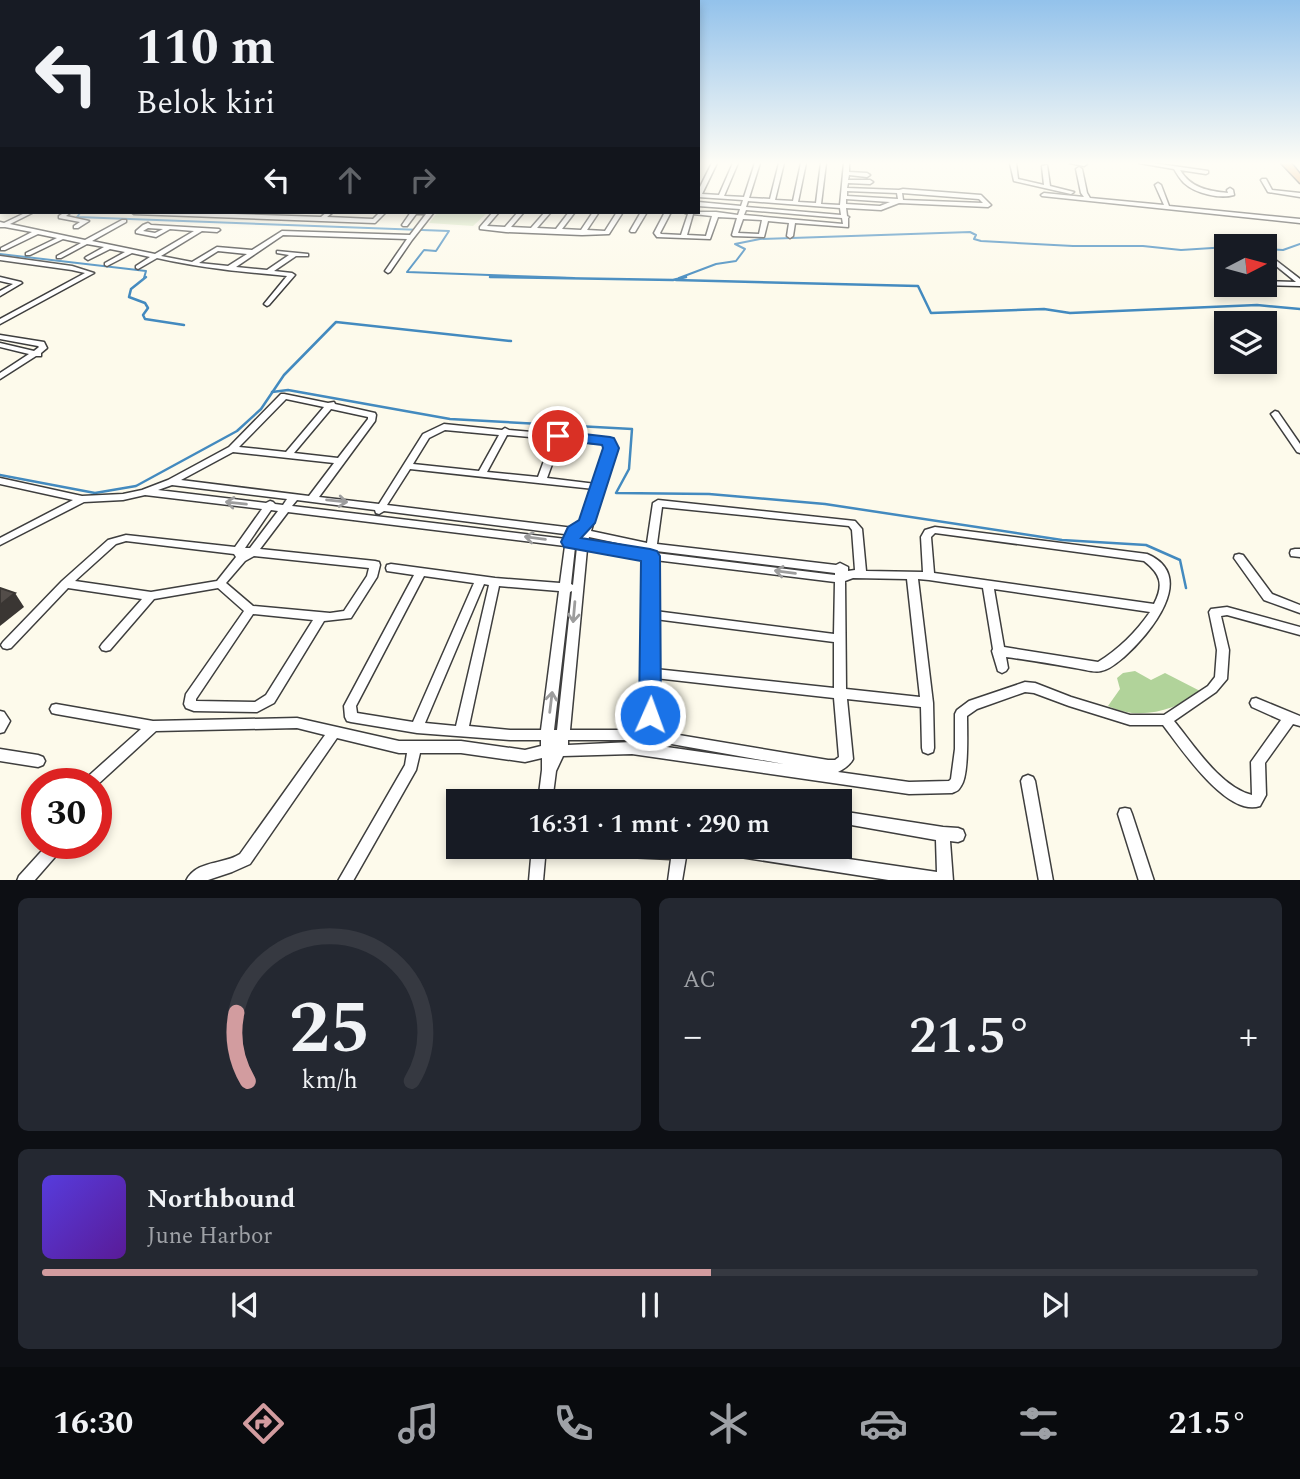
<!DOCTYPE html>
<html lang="id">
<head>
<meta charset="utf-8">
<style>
	:root { --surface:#171b24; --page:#242831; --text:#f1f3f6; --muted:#9ea1a6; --line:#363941; --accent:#d29c9f }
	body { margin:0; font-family:Spectral,serif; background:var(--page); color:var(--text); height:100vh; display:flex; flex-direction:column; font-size:26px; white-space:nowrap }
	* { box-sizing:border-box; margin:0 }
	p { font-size:23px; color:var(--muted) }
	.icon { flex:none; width:38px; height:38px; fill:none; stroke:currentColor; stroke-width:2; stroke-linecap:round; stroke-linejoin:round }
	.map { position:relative; height:880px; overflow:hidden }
	.details { display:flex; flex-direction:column; gap:18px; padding:18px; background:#0d0f14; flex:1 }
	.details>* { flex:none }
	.guide { position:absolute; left:0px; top:0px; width:700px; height:214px; box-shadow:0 4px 10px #0003; background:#171b24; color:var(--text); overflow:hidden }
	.needle { width:46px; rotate:84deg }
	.controls { position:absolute; left:1214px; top:234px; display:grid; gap:14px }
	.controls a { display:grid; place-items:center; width:63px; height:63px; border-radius:0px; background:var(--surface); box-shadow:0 4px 10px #0003; font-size:35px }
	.speed { position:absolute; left:21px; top:768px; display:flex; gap:14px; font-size:35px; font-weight:700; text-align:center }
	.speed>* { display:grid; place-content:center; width:91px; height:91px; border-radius:50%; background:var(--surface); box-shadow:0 4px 10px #0003; line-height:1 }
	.speed .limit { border:10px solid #d22; background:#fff; color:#111 }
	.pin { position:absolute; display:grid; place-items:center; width:60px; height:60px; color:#fff; margin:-30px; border:4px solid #fff; border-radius:50%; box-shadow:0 2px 7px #0007 }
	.me { position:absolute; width:77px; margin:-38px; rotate:2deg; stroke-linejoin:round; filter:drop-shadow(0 0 5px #0008) }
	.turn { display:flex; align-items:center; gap:24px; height:147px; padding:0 21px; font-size:32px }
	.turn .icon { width:91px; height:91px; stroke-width:2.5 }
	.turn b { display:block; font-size:49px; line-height:60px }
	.lanes { display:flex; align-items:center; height:66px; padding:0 21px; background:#0003; justify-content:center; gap:35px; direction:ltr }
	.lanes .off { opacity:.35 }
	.big { font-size:52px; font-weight:600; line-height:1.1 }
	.details .tile { flex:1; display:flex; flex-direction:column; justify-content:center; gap:10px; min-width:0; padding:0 24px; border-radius:10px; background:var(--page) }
	.details .dial { align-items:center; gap:0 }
	.dial svg { height:182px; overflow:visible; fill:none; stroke:var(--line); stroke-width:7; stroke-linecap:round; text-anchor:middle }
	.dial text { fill:var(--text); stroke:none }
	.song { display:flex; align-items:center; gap:21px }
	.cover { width:84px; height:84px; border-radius:10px; background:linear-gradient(135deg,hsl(250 70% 55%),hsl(270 70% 35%)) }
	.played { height:7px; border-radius:4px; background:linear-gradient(90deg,var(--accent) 55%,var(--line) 55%) }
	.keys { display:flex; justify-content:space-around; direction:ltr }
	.heat { display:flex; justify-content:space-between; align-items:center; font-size:38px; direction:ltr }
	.details .tiles { flex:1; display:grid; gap:18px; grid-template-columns:1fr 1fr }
	.tile:last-child { grid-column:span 2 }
	.trip { position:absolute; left:446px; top:789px; width:406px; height:70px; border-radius:0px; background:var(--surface); box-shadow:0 4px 10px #0003; font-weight:600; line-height:70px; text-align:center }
	.dock { display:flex; height:112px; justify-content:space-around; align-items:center; background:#090b0e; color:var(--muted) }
	.dock .icon { width:49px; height:49px }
	.dock .active { color:var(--accent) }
	.dock b { font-size:32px; color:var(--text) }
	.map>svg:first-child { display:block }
	.forest { fill:#b1d39a }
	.pitch { fill:#dfecca }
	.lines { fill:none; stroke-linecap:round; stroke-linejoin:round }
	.stream-far1 { stroke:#438abf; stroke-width:2 }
	.stream { stroke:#438abf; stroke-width:2.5 }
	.street-casing { stroke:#3e3e3e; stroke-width:3 }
	.highway-casing { stroke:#1c1c1c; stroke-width:3 }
	.street { fill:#fff; fill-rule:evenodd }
	.highway { fill:#e6a261; fill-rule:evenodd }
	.shaded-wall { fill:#3a3633 }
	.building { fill:#534d49; stroke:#3a3633; stroke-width:2 }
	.oneway { stroke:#9d9d9d }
	.route { fill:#1a73e8; stroke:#114b97; stroke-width:2 }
</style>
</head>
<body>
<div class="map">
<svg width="1300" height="881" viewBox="0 0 1300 881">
	<rect width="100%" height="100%" fill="#fdfaeb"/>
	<path class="forest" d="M1135 671 1151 680 1165 673 1204 693C1172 709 1142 722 1108 706L1120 689 1117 678 1123 673Z"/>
	<polygon class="pitch" points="438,212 488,212 473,226 429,223"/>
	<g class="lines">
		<g class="stream-far1">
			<polyline points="81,212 77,217 449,231 436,251 424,250 407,272 574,278"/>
			<polyline points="1265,249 1283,250 1300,244"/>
			<polyline points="0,254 146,271 144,278"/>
			<polyline points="679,278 716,264 736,261 745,249 735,244 760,239 970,232 976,235 974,239 981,241 1073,246 1143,246 1181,250 1228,247"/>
		</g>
		<g class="stream">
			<polyline points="146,277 131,289 129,297 145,303 148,308 143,315 145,319 184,325"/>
			<polyline points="490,277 673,280 686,277"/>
			<polyline points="676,280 918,286 931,313 1044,309 1070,313 1257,305 1300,309"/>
			<polyline points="272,392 288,390 450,419 632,429 629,469 616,493 709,494 825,504 1062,540 1146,545 1180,560 1186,588"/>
			<polyline points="0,475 95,493 136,486 237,431 261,409 284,375 336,322 511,341"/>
		</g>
		<defs>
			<g id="street">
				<path d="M712 163H717L702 194 719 195 733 163H738L724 196 744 197 755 163H760L749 198 770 199 779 163H784L775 200 793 201 801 163H806L798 202 816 203 821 163H826L821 204 840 205 844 163H849V172L867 173 870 175 867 177 849 175 848 180H870L873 182 870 184 848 183 847 188 899 190 903 189 981 195 991 205 988 207 899 203 881 210 846 208 847 216 849 217 848 218V227L795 223 793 236 790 238 787 236 789 223 768 221 764 237 733 236 732 235 737 218 718 217 710 239 657 237 654 233 665 212H671L660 233 661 234 681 235 688 214 683 212H716L738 215 740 209 698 206V202L741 206 743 200 698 197V191ZM847 191 897 193 898 199 847 196ZM902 193 979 199 983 203 903 200ZM846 199 890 202 880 206 846 204ZM748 201 840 208 841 215 746 207ZM746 210 842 218 843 224 744 215ZM693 214 712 216 706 236 687 235ZM743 219 762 220 759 234 738 233Z"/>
				<polygon points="1010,163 1016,163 1018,179 1044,185 1042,166 1047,165 1050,186 1074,192 1071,194 1014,181"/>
				<polygon points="1070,163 1086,163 1087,164 1084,166"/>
				<path d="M1139 163H1152L1208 171V173L1206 174 1180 170C1191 188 1208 191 1228 193L1227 190 1230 188 1233 190 1234 195C1220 199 1196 194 1184 183 1180 179 1177 174 1174 169Z"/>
				<polygon points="1079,167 1082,169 1087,193 1090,198 1164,205 1155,185 1158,183 1161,185 1169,206 1300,219 1300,223 1042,196 1041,195 1044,193 1084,197 1081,193 1076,169"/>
				<polygon points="0,171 2,171 2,174 0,175"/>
				<polygon points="1262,179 1266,179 1272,190 1300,193 1300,197 1268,192 1261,180"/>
				<polygon points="2,205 2,209 0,210 0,206"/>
				<path d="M27 212H34L10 224 85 240 122 220H126V222L92 241 155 254 194 231 170 229 156 237 136 233V231L143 225 148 223 151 225 219 229 220 230 217 232 202 231 161 256 192 262 217 247 252 250 282 231 410 235 426 214H416L407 226H403L402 225 411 212H434L412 240 390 272 388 273 385 271 407 239 283 235 236 267 267 270 289 255 277 253V251L308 254V256H296L274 271 292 273 295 275 269 305 267 306 264 304 287 276C243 272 201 268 157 258L138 269 136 268V266L150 257 132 253 107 266 105 265V263L125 252 110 249 88 260 85 258 86 257 104 247 87 244 61 258H57V256L81 243 63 239 30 255H26V253L57 238 38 234 5 250H1V248L32 232 5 227H0V222L4 223ZM148 228 163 229 155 233 143 231ZM218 251 247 254 228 266 199 263Z"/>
				<polygon points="65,212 71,212 66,216 89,221 78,228 74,228 74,226 80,222 59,218 59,216"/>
				<polygon points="131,212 173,212 321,217 327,212 333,212 327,217 373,219 380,212 386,212 375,223 134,214"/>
				<polygon points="493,212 499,212 487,226 505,227 518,212 524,212 511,227 531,228 545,212 551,212 537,228 556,229 569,212 575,212 562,229 581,230 593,212 599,212 587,230 605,231 617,212 623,212 609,234 582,235 506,232 480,229 480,227"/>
				<polygon points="641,212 647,212 635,232 631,232 630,231"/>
				<polygon points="1221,246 1227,250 1227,255 1218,248"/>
				<polygon points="1265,252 1300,279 1300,286 1265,285 1265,281 1296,282 1265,257"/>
				<polygon points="0,256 72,266 94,273 0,324 0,319 85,273 72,270 0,260"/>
				<polygon points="0,277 21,282 22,283 0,296 0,291 13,284 0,281"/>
				<polygon points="0,335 44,342 47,348 41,353 41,356 36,356 0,379 0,373 29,354 0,347 0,343 34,351 39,347 38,346 0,339"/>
				<path d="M281 394H284L328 403 334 402 335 404 375 413 376 415 375 421 319 497 379 504 423 434 444 424 502 430 505 428 509 430 555 434 558 433 562 435 612 440 615 451 591 531 647 543 653 503 658 500 855 521 862 529 866 571 923 572 921 537 925 530 935 527 1147 554C1199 576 1149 635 1124 657 1118 662 1109 670 1101 671 1094 673 1083 669 1075 668 1052 664 1029 660 1006 657L1008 668 1006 671 1002 673 998 671 992 651 993 649 983 588 929 580 918 579 933 703 934 748 933 752 928 754 923 752 922 748 921 707 847 699 853 759C850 765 844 769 838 772L909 782 949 781 951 779 955 749V714L957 710 969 701 1025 682 1035 683 1071 697 1130 715H1164L1208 686 1215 677 1217 650 1209 612 1211 609 1227 607 1300 627V635L1227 615 1221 616 1229 650 1227 679 1216 692 1174 721C1194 745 1220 787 1252 795L1251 762 1281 720 1252 707 1250 703 1252 699 1256 698 1300 716V726L1293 724 1265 763 1266 795 1260 806C1227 818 1180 747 1163 725H1130L1069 706 1034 693 1025 692 977 709 967 716C967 730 969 776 961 786 958 791 957 791 952 793L909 794 632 754 563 756 556 771 552 802H538L542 770V758L525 762 461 753H420L416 770 353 881H338L405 765 407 753H399L337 738 250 864 232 872 205 881H186C196 860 223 865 240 854L325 735 297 728 156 731 96 786V784H82L84 780 141 729 56 714 52 713 50 709 52 705 56 704 153 721 297 718 399 741H461L525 750 541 746V740H510L417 733 351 722 347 721 345 717 344 706 414 575 387 571 386 568 387 565 391 564 495 578 560 583 565 546 288 512 260 549 375 561 379 562 380 565 377 577 351 618 324 621 274 703 257 712 194 711 186 708 184 704 186 694 244 611 218 588 154 599 110 650 106 651 102 650 100 647 102 644 142 599 68 588 11 648 7 649 3 648 1 645 3 642 62 581 108 540 126 535 235 547 262 509 145 495 123 500 84 502 0 545V538L73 500 0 484V478L82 496 123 494 142 490 168 480 229 447ZM286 399 324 407 286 452 239 447ZM331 409 368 417V419L338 458 294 453ZM445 430 499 435 479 471 413 464 429 438ZM507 435 552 439 538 477 487 472ZM561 440 605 444 607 451 596 484 547 478ZM233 452 334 463 309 496 181 480ZM410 469 594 489 582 529 387 505ZM172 485 287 499 283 505 275 504 273 502 270 501 266 503 158 490ZM297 500 375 510 376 513 379 514 384 511 580 536 578 541 576 540 575 537H567L566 539 292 506ZM662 507 849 526 852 530 855 570 848 571V567L840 563 836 565 657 544ZM271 510 278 511 250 548H245ZM935 533 1144 561C1161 574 1164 585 1154 604L934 573 931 537ZM589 537 646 549V552L588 542ZM126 541 234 554 236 557 217 581 151 592 75 581 116 544ZM575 547H577L573 585 571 584ZM587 549 645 559 643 730H570ZM656 551 835 573V575L656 553ZM254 556 369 568 367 576 344 611 330 613 253 606 226 583 245 561ZM655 560 835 582 834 634 655 611ZM424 576 474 583 413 722 357 713 356 706ZM853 578 907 579 920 697 846 689 845 581ZM484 584 489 585 456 726 425 723ZM499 586 559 591 541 730H510L469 726ZM994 589 1150 612C1136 632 1119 649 1098 662L1004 647ZM572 591 557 730H554L570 592ZM253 614 313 620 266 695 255 702 196 701V699ZM655 619 834 642V688L655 669ZM655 678 834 698 839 757 835 760H828L655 731ZM568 740H649L784 764 632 742 568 745Z"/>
				<polygon points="1275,411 1278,412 1300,444 1300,453 1297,452 1271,414"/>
				<polygon points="1295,549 1300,549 1300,557 1291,556 1290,553 1291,550"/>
				<polygon points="1239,554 1243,555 1272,594 1300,605 1300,613 1264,600 1234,558 1235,555"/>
				<polygon points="0,711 4,712 10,721 4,732 0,733"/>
				<polygon points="0,749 38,755 43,757 45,761 43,765 38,767 0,761"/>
				<polygon points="1028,775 1033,777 1035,781 1053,881 1039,881 1021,781 1023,777"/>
				<polygon points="1125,808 1130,809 1132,814 1154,881 1139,881 1118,814 1120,809"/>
				<polygon points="840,811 943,827 958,828 963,830 965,835 963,840 958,842 950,841 953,881 895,881 721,854 716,852 714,847 767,847 937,872 936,840 840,823"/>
				<polygon points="48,844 64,844 62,849 34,881 17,881 19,876"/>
				<polygon points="532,847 546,847 543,881 529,881"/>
				<polygon points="553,847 698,847 696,852 686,857 682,881 668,881 671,859 560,854 555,852"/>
			</g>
			<polygon id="highway" points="1281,163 1291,163 1300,174 1300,183"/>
		</defs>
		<use href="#street" class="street-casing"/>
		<use href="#highway" class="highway-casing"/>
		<use href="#street" class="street"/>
		<use href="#highway" class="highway"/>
	</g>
	<polygon class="shaded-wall" points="15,593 24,607 0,626 0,605"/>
	<polygon class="building" points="0,588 15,593 0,605"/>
	<defs><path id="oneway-shaft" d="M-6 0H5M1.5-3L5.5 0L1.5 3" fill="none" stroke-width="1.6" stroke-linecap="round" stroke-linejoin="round" transform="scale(1.75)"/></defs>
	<g class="oneway">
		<use href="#oneway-shaft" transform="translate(337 501) rotate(6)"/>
		<use href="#oneway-shaft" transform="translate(236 503) rotate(-174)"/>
		<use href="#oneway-shaft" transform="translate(535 538) rotate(-173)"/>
		<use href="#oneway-shaft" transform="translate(785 572) rotate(-173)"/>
		<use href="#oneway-shaft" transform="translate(574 612) rotate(95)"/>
		<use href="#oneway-shaft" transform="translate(551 702) rotate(-83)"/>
	</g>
	<linearGradient id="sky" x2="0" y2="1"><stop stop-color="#93c2eb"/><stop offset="0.57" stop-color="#fefdf6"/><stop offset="1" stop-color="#fefdf6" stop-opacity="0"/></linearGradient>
	<rect width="1300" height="286" fill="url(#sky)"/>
	<polygon class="route" points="558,431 610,437 614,438 619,448 595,523 581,538 650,549 657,551 660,556 661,715 658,721 650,724 642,721 639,715 641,561 564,547 561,542 568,527 579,520 603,448 602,445 552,439 550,436"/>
</svg>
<div class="controls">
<a><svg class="needle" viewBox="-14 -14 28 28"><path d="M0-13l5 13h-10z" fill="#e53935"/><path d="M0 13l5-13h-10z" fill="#9ea1a6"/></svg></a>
<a><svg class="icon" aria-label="layers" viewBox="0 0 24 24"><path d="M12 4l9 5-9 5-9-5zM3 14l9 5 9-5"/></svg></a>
</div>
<div class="speed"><div class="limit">30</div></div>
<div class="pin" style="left:558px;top:436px;background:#d93025"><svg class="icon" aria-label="arrive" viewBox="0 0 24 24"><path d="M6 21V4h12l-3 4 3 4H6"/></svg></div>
<svg class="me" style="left:650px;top:715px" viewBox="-20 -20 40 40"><circle r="17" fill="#1a73e8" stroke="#fff" stroke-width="3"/><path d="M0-11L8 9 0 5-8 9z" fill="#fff"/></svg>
<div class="trip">16:31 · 1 mnt · 290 m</div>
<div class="guide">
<div class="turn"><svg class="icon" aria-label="left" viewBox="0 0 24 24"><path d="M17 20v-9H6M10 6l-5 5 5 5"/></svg><div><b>110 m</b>Belok kiri</div></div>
<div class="lanes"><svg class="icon" aria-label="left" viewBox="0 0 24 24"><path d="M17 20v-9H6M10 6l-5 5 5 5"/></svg><svg class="icon off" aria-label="ahead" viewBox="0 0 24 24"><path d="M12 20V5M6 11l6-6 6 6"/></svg><svg class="icon off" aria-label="right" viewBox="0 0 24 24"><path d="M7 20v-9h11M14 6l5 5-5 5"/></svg></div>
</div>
</div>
<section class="details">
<div class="tiles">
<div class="tile dial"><svg viewBox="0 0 100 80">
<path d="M14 69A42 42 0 1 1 86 69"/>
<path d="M14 69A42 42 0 0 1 9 39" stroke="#d29c9f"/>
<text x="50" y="56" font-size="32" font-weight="700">25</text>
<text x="50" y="72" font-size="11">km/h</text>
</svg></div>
<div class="tile"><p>AC</p>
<div class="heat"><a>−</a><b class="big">21.5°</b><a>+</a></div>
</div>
<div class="tile">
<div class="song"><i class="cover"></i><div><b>Northbound</b><p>June Harbor</p></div></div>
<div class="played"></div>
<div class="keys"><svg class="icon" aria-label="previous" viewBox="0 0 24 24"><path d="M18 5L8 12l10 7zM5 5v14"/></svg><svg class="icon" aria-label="pause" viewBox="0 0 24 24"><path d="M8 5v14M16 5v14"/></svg><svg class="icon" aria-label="next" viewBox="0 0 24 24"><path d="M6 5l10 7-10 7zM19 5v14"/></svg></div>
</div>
</div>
</section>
<nav class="dock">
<b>16:30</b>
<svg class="icon active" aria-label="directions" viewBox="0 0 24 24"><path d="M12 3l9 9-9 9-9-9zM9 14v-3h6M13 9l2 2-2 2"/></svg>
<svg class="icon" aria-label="music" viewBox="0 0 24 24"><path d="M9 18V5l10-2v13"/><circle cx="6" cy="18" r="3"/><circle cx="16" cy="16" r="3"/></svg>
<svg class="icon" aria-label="phone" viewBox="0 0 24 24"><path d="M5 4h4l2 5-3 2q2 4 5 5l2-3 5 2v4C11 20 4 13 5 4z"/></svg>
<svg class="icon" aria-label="climate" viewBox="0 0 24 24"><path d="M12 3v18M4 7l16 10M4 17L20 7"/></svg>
<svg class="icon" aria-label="car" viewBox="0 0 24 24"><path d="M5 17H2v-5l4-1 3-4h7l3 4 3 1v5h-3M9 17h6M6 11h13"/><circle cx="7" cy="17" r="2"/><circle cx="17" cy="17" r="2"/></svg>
<svg class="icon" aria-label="filters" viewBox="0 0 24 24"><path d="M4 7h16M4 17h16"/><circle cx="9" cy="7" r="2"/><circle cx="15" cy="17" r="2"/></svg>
<b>21.5°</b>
</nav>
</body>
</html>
